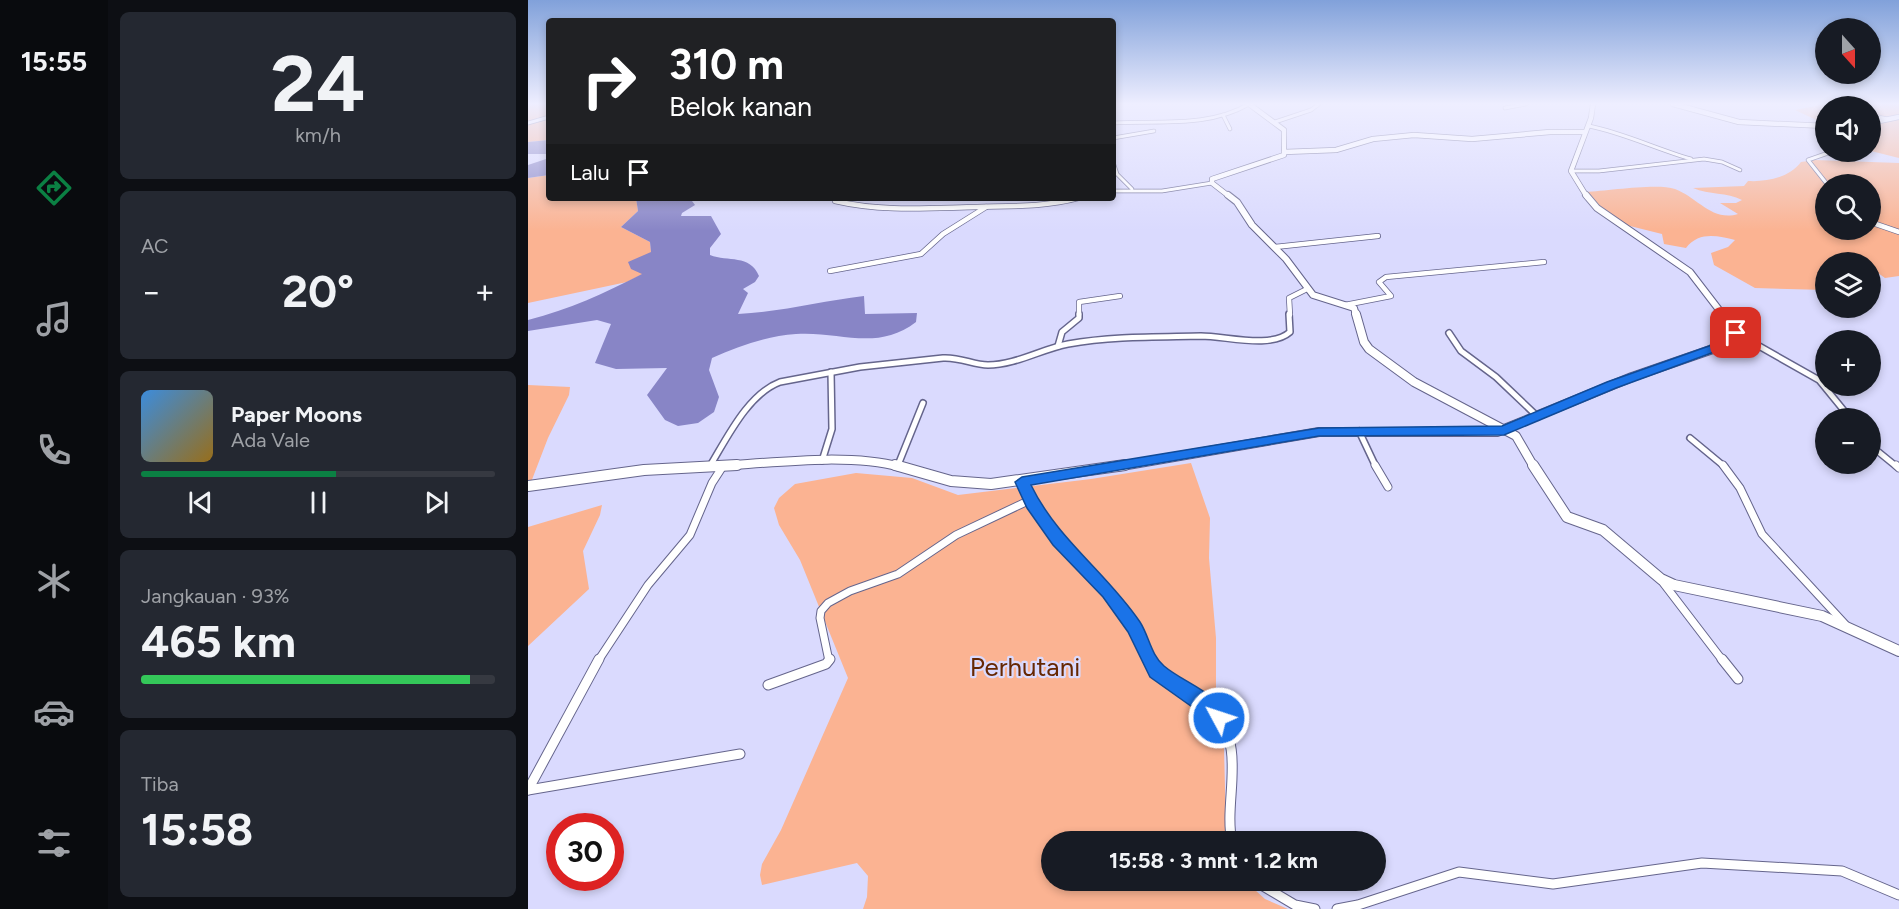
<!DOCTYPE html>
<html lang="id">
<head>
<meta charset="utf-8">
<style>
	:root { --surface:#171b24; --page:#242831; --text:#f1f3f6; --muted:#9ea1a6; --line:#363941; --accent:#0b8043 }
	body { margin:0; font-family:Figtree,sans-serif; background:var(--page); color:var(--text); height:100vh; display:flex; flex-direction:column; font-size:22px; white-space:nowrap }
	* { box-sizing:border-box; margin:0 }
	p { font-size:20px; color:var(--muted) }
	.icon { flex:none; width:33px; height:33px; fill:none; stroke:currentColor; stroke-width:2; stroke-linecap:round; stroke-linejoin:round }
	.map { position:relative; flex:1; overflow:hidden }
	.side { display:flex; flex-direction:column; gap:12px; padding:12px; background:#0d0f14; width:420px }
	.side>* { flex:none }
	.guide { position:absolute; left:18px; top:18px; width:570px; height:183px; border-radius:6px; box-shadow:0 3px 9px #0003; background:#202124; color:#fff; overflow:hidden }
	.needle { width:39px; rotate:159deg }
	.buttons { position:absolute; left:1287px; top:18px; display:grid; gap:12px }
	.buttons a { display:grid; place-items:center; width:66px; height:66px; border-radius:50%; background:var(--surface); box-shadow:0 3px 9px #0003; font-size:30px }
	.speed { position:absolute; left:18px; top:813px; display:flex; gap:12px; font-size:30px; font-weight:700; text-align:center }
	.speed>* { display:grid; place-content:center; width:78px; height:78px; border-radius:50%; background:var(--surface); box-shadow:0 3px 9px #0003; line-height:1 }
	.speed .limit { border:9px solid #d22; background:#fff; color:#111 }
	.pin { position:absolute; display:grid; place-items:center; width:51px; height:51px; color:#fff; margin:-26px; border-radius:12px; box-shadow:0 3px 9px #0006 }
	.me { position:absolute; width:66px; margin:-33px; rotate:310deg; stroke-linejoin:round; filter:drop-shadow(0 0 4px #0008) }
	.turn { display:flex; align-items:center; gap:21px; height:126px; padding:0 24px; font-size:27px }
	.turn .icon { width:78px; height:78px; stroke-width:2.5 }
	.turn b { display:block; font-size:42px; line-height:51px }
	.then { display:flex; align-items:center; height:57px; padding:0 24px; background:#0003; gap:12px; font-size:22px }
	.big { font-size:45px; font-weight:700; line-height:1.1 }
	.side .tile { flex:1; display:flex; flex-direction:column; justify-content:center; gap:9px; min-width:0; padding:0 21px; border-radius:9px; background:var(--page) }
	.side .dial { align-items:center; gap:0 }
	.dial b { font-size:78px; line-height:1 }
	.song { display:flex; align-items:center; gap:18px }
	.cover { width:72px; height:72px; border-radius:9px; background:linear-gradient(135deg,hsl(210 70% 55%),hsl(40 70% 35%)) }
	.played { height:6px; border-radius:3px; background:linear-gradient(90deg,var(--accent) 55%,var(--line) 55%) }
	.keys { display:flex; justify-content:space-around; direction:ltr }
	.heat { display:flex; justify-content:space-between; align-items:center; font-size:33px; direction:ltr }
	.charge { height:9px; border-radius:4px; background:linear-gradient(90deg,#34c759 93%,var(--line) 0) }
	.trip { position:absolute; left:513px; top:831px; width:345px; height:60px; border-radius:30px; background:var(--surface); box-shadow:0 3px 9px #0003; font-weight:700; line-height:60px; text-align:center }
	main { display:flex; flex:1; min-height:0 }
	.menu { display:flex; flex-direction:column; width:108px; justify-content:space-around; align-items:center; background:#090b0e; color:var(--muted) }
	.menu .icon { width:42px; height:42px }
	.menu .active { color:var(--accent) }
	.menu b { font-size:27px; color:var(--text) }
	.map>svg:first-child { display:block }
	.green { fill:#fbb392; fill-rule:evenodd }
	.water { fill:#8885c6 }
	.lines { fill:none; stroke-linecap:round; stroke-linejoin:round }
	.street-far4-casing { stroke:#65658c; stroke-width:4.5 }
	.street-far3-casing { stroke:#65658c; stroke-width:6 }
	.street-far2-casing { stroke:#65658c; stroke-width:8 }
	.street-far1-casing { stroke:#65658c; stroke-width:9 }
	.street-casing { stroke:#65658c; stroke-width:11 }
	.secondary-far3-casing { stroke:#65658c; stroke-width:6 }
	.secondary-far2-casing { stroke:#65658c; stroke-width:8 }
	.secondary-far1-casing { stroke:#65658c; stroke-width:10 }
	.secondary-casing { stroke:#65658c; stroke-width:12 }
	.street-far4 { stroke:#fff; stroke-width:3 }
	.street-far3 { stroke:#fff; stroke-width:4.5 }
	.street-far2 { stroke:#fff; stroke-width:5 }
	.street-far1 { stroke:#fff; stroke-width:7 }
	.street { stroke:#fff; stroke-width:9 }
	.secondary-far3 { stroke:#fff; stroke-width:4.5 }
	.secondary-far2 { stroke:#fff; stroke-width:6 }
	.secondary-far1 { stroke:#fff; stroke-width:8 }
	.secondary { stroke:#fff; stroke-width:10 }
	.route { fill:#1a73e8; stroke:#114b97; stroke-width:1.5 }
	.labels { text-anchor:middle; stroke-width:4.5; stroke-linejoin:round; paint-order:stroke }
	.near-park-label { font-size:26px; fill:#662702; stroke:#dadafe }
</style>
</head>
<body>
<main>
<nav class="menu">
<b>15:55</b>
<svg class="icon active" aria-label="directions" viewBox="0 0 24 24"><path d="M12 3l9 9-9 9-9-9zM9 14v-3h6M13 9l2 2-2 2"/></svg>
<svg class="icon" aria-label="music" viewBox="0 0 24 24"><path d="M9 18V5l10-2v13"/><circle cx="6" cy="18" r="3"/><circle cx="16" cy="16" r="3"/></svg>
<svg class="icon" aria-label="phone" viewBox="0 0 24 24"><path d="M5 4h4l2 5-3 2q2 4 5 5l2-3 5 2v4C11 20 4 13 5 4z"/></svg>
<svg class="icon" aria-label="climate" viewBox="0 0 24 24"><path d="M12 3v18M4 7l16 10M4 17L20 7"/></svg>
<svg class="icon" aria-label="car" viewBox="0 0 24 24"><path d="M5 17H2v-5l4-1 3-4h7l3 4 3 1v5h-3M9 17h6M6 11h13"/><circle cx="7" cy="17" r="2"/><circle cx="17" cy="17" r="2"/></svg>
<svg class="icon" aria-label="filters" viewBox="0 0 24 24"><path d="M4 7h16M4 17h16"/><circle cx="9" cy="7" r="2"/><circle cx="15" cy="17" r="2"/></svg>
</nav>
<section class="side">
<div class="tile dial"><b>24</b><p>km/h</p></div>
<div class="tile"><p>AC</p>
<div class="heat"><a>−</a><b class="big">20°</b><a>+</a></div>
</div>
<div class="tile">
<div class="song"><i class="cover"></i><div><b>Paper Moons</b><p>Ada Vale</p></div></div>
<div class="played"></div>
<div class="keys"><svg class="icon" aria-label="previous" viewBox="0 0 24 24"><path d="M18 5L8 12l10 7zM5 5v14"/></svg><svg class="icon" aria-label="pause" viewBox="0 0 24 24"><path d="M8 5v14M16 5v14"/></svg><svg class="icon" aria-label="next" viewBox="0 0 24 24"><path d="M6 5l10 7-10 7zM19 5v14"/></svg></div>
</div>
<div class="tile"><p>Jangkauan · 93%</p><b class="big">465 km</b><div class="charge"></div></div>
<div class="tile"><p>Tiba</p><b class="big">15:58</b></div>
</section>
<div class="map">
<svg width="1371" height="909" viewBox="0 0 1371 909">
	<rect width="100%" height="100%" fill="#dadafe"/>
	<g class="green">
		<polygon points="0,104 21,104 21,140 0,142"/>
		<polygon points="1298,104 1371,104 1371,158 1343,151 1342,106 1298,106 1297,124 1267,110"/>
		<path d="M1287 160 1371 163V276L1357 278 1343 268 1342 262H1298L1297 290 1227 288 1186 265 1183 253 1200 247 1207 240C1190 236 1171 231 1158 248L1136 244 1134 234 1094 224 1073 210 1058 192C1079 191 1129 183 1147 189 1169 197 1184 222 1210 214L1192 203H1208L1214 200C1199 192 1181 195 1165 188L1216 186 1220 181C1238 182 1261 178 1273 162ZM1298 184H1342V230H1298Z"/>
		<polygon points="21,175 21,198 108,198 110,211 93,227 122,242 123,252 115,274 99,282 0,303 0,178"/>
		<polygon points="0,385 42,387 41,395 20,438 0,490"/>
		<polygon points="663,463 682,518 681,558 688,638 688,701 696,748 698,827 701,841 524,842 524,880 717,881 737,899 760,909 335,909 339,897 340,876 329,863 234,885 232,875 234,864 253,830 320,678 272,560 251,525 246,508 251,498 267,484 328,473 384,478 430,495 563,479"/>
		<polygon points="74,505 72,515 55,551 61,589 0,646 0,527"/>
	</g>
	<g class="water">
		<polygon points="21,140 21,175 0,178 0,165 18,159 20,154 0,154 0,142"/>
		<path d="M108 198H174L164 201 167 205 154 213 153 216H183L193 234 182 248V255C200 262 222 254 231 276L227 282 215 289 220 293 210 314C253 312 293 301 336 296L337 314 389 313 388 322C349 352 312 331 268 334 239 336 211 346 184 358L181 370 191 397 186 412 170 423 150 426 137 420 119 395 139 368 88 369 67 363 83 324 69 320 0 331V320C42 309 75 294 114 274L103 269 100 262 123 252 122 242 93 227 110 211Z"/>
	</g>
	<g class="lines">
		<defs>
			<g id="street-far4">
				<polyline points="1313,104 1321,106"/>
				<polyline points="977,108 998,104"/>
				<polyline points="695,115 702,129"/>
				<polyline points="1342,115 1359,119"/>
				<polyline points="747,122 783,110 791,104"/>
				<polyline points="0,123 21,117"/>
				<path d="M585 123C631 120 680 128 721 104"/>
				<path d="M1061 126C1096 133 1128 149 1163 159"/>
				<polyline points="585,138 626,131"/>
				<polyline points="585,162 589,174 604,189"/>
				<polyline points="1043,171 1071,171 1176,159 1194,162 1212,170"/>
				<polyline points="1299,184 1280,160 1303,152"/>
				<polyline points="585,191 634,191 684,183"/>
			</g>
			<g id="street-far3">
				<path d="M307 201C354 212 401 208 449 207 483 206 517 207 550 198"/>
				<polyline points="1342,222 1371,232"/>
				<polyline points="747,247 850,236"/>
				<polyline points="302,271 393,254 415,234 458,207"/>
				<polyline points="817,305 863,296 851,282 858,277 1016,262"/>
				<polyline points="551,315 551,302 592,296"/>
				<polyline points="762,315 761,298 779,289"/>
			</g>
			<g id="street-far2">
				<polyline points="921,333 933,351 968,377 1010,417"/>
				<polyline points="1208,333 1291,380 1322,418"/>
				<polyline points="530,346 534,332 551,318 551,314"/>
				<polyline points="831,431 848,467"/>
				<polyline points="1162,438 1197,467"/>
				<polyline points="1342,445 1369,467"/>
				<polyline points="294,461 304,429 303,372"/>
				<polyline points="370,465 395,403"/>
				<path d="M182 466C199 438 220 394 252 382L332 367 415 358C433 357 445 365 460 365 487 365 514 349 540 344 584 336 629 337 673 336 698 336 743 349 762 332L761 314"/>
			</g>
			<g id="street-far1">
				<polyline points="847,465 860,487"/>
				<polyline points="1195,465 1212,488 1234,534 1317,624"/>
				<polyline points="1368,465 1371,468"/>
				<polyline points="494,482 528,535 597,615 621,661"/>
				<polyline points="1133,580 1195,661"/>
				<polyline points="70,661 120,585 162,535 184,483 195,466"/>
				<polyline points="301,661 292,618 293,611 300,603 322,591 370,574 428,535 502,500"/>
			</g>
			<g id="street">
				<path d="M620 659C636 684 666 691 685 711 720 747 695 800 704 842"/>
				<polyline points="1194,659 1210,679"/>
				<polyline points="240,685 298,664 302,659"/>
				<polyline points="0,790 71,659"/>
				<polyline points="0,790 212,754"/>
				<polyline points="725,880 767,905 787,909"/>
				<polyline points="809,909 830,905 931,872 1025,884 1174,863 1314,871 1371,895"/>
			</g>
			<g id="secondary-far3">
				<polyline points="1145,104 1211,122 1298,126"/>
				<polyline points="1342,123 1371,117"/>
				<polyline points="756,152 808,150 845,139 886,135 944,139 1022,132 1056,132"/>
				<polyline points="702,197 684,183 684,179 756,155 756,130 721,104"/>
				<polyline points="1059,197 1043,171 1063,118 1065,104"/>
			</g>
			<g id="secondary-far2">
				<polyline points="700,195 709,202 724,225 758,259 785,295 826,308 828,315"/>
				<polyline points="1058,195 1069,208 1162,272 1195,315"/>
			</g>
			<g id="secondary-far1">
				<polyline points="828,314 836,342 841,349 886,382 988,436 1006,467"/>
				<path d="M179 467C236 464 318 452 372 467"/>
				<polyline points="588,467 791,432 969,432 1104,377 1185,349 1208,333 1193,314"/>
			</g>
			<g id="secondary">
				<polyline points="367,465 423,481 463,484 597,465"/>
				<polyline points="1005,465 1039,517 1075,530 1133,579 1146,585 1294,616 1371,651"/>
				<polyline points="0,486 116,470 209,465"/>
			</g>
		</defs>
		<use href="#street-far4" class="street-far4-casing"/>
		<use href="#street-far3" class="street-far3-casing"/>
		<use href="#street-far2" class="street-far2-casing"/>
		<use href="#street-far1" class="street-far1-casing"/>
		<use href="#street" class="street-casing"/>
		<use href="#secondary-far3" class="secondary-far3-casing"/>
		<use href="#secondary-far2" class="secondary-far2-casing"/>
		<use href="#secondary-far1" class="secondary-far1-casing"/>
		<use href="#secondary" class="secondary-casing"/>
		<use href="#street-far4" class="street-far4"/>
		<use href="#street-far3" class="street-far3"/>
		<use href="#street-far2" class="street-far2"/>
		<use href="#street-far1" class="street-far1"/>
		<use href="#street" class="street"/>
		<use href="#secondary-far3" class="secondary-far3"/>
		<use href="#secondary-far2" class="secondary-far2"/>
		<use href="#secondary-far1" class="secondary-far1"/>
		<use href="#secondary" class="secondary"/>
	</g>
	<linearGradient id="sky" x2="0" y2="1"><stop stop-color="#81a1da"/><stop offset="0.45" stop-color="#eef"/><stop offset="1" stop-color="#eef" stop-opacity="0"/></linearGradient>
	<rect width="1371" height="231" fill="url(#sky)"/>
	<path class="route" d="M1208 330 1213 333 1212 336 1189 351 1088 388 976 435 791 436 503 485C529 539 579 573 612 622 621 636 623 655 636 666 656 683 689 692 700 718L698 724 691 726 622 677 600 632 575 597 525 545 499 508 487 482 494 477 791 428 974 426 1079 382 1181 346Z"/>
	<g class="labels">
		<g class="near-park-label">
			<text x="497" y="676">Perhutani</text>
		</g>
	</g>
</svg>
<div class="buttons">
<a><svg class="needle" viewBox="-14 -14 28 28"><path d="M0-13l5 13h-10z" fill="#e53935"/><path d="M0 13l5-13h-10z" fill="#9ea1a6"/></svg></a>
<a><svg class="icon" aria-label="sound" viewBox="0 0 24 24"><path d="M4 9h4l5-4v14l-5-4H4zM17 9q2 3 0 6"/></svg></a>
<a><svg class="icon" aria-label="search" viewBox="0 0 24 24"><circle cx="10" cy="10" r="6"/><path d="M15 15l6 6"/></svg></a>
<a><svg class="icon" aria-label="layers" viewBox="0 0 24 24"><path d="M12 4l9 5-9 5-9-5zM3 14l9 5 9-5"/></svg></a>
<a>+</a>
<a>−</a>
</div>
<div class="speed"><div class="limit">30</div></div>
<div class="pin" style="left:1208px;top:333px;background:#d93025"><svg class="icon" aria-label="arrive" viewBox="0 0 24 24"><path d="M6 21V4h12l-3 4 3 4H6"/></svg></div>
<svg class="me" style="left:691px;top:718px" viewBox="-20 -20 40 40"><circle r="17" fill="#1a73e8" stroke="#fff" stroke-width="3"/><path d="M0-11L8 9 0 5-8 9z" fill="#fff"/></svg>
<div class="trip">15:58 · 3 mnt · 1.2 km</div>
<div class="guide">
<div class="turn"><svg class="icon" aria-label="right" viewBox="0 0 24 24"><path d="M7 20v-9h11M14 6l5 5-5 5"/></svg><div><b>310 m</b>Belok kanan</div></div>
<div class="then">Lalu<svg class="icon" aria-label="arrive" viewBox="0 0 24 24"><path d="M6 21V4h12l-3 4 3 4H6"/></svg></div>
</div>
</div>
</main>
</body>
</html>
